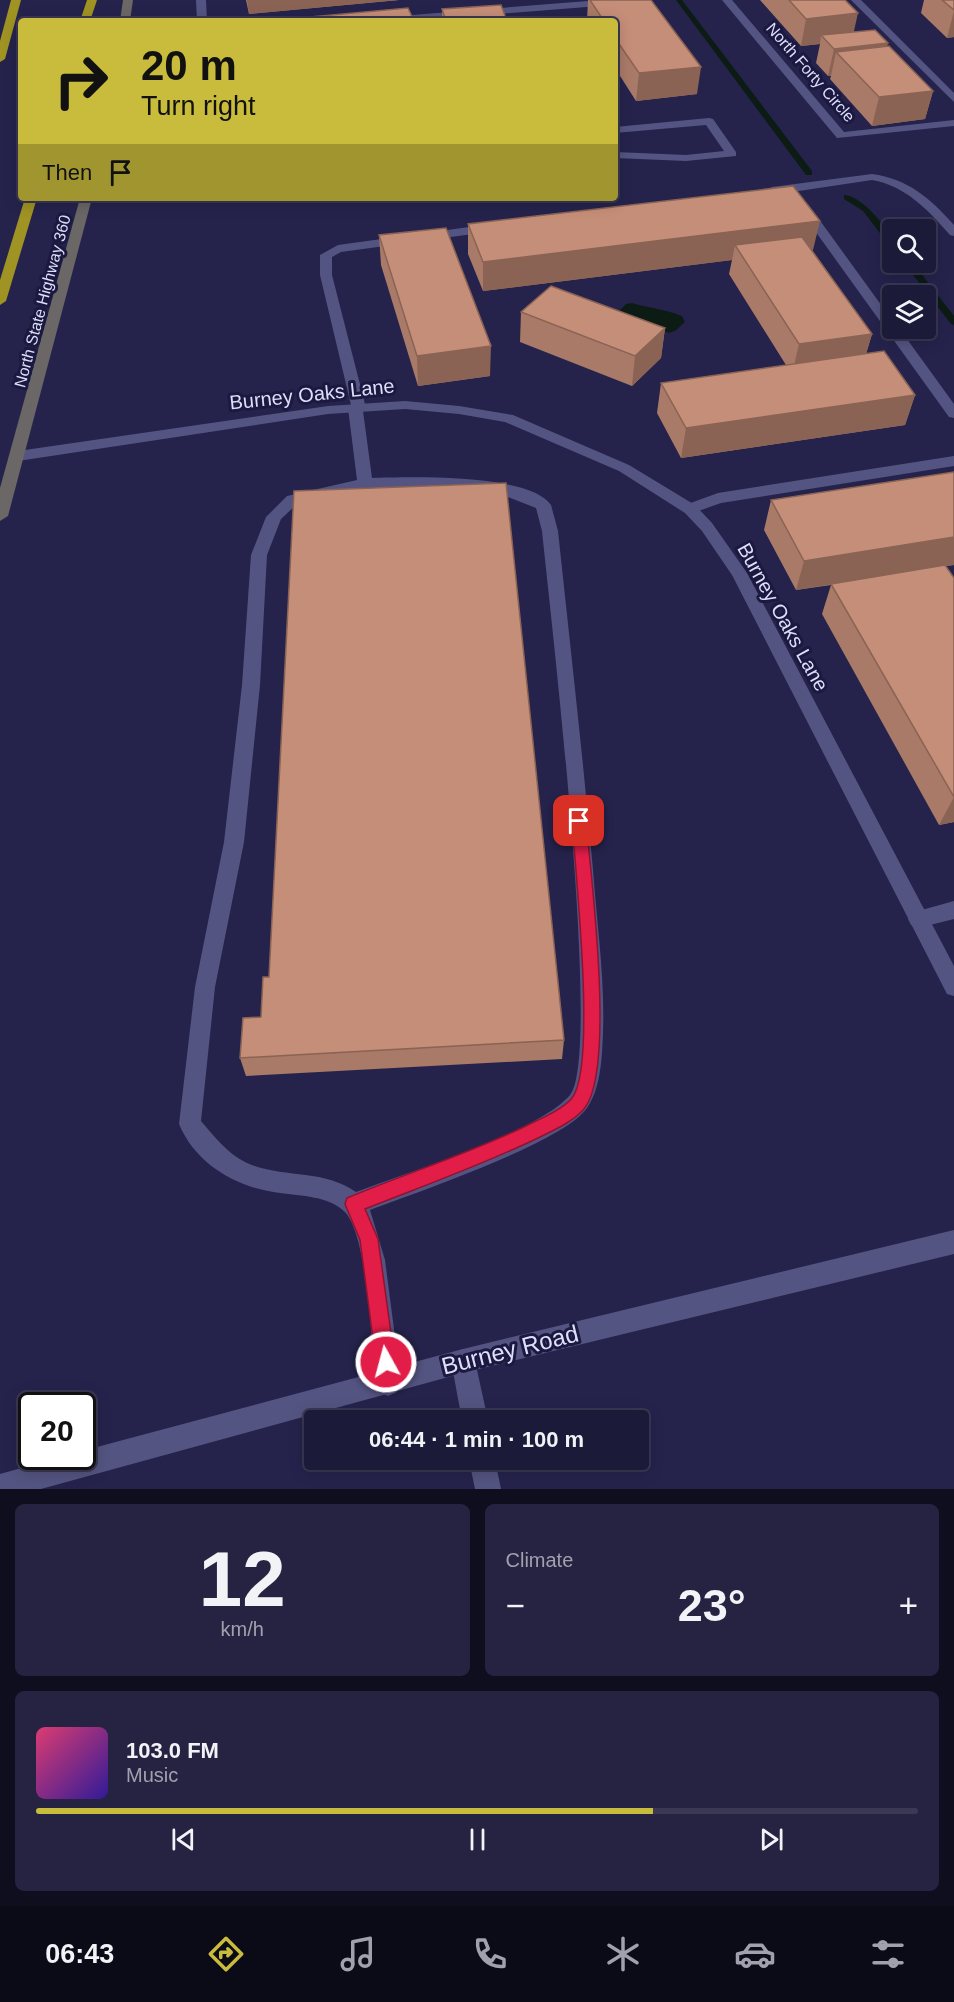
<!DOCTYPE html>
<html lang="en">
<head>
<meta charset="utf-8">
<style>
	:root { --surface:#1c1a39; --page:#252341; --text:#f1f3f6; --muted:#a0a1ae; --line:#3a3853; --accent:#c9bb3b }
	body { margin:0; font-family:Arial,sans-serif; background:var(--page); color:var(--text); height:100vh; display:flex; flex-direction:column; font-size:22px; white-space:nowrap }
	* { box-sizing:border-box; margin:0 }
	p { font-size:20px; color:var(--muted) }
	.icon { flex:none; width:33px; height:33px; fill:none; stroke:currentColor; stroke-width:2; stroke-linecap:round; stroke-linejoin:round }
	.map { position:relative; height:1489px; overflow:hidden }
	.side { display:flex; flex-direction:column; gap:15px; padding:15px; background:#0f0e1f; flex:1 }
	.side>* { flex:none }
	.guide { position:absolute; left:18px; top:18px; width:600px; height:183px; border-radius:6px; box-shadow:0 3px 15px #0003,0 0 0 2px var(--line); background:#c9bb3b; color:#111; overflow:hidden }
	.tools { position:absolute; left:882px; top:219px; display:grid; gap:12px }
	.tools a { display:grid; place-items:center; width:54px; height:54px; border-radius:6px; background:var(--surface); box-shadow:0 3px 15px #0003,0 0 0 2px var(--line); font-size:30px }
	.speed { position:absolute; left:18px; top:1392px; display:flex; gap:12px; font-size:30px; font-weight:700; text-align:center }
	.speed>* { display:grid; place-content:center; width:78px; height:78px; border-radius:50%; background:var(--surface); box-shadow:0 3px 15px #0003,0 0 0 2px var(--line); line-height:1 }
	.speed .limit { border:3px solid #111; border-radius:9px; background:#fff; color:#111 }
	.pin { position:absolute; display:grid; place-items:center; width:51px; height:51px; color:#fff; margin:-26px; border-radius:12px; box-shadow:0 3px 9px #0006 }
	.me { position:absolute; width:66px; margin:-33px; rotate:353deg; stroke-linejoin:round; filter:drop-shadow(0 0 4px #0008) }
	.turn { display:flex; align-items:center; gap:21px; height:126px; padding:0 24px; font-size:27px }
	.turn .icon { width:78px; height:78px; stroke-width:2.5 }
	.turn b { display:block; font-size:42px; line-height:51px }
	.then { display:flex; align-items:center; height:57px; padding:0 24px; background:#0003; gap:12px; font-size:22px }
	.big { font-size:45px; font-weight:600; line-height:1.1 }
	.side .widget { flex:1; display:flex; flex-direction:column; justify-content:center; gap:9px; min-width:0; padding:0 21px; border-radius:9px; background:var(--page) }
	.side .dial { align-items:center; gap:0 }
	.dial b { font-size:78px; line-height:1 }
	.song { display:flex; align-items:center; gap:18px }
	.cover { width:72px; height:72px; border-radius:9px; background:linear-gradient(135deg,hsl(340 70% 55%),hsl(250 70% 35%)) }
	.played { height:6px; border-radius:3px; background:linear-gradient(90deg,var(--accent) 70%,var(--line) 70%) }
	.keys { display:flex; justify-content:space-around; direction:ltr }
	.heat { display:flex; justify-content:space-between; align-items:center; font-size:33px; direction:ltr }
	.side .tiles { flex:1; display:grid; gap:15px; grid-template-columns:1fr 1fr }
	.widget:last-child { grid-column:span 2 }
	.trip { position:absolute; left:304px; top:1410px; width:345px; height:60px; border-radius:6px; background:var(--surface); box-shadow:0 3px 15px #0003,0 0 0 2px var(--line); font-weight:600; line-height:60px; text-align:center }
	.tab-bar { display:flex; height:96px; justify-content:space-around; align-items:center; background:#0b0a17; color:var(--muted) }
	.tab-bar .icon { width:42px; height:42px }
	.tab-bar .on { color:var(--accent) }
	.tab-bar b { font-size:27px; color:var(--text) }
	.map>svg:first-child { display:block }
	.water { fill:#0c1c15 }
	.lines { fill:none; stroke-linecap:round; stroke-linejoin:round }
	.stream { fill:#0c1c15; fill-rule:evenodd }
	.service { fill:#545482; fill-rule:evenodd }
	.minor { fill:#545482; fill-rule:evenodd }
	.tertiary { fill:#545482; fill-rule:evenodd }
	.secondary { fill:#6a6766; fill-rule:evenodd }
	.motorway { fill:#9f9323; fill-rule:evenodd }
	.wall { fill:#a97a67 }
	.shaded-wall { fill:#8a6354 }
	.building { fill:#c58e78; stroke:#8a6354; stroke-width:1.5 }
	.route { fill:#e11d48; stroke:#92132f; stroke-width:1.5 }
	.labels { text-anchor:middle; stroke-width:6; stroke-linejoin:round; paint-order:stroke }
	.far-street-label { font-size:16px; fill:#dddffa; stroke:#1c1941 }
	.street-label { font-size:20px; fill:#dddffa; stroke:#1c1941 }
	.near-street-label { font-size:24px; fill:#dddffa; stroke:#1c1941 }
</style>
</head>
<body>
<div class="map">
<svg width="954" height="1489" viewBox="0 0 954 1489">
	<rect width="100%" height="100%" fill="#25234c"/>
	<path class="water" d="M632 303C649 308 665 309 682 316L685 322 675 331 669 333 622 315 619 311 626 304Z"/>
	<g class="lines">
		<g class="stream">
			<polygon points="676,0 682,0 812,171 812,175 806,175"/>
			<path d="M844 195C861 195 892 230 892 245H889L863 211 844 199Z"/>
			<polygon points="903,262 912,262 954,316 954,325 951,324"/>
		</g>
		<g class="service">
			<polygon points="196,0 206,0 207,21 197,21"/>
			<polygon points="601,0 642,0 637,3 411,21 369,21 374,18"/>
			<polygon points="722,0 732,0 844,132 954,120 954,126 837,138"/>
			<polygon points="851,0 861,0 954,93 954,102"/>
			<polygon points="709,118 713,119 736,152 736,156 686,161 615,158 615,152 686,155 724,151 706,125 615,133 615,127"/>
			<path d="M872 174C908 179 930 198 954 225V236L950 235C928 210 906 186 872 180L772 195 766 191 772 187Z"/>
			<polygon points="800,204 808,204 892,320 892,328 899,328 954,404 954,418 949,417 800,210"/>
			<path d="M491 224 495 225V231L341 252 332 257V275L366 408 363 411 372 478C409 477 529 473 551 505L558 531C570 644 583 757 593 870 597 924 605 979 603 1033 602 1057 601 1088 587 1108 563 1143 414 1193 370 1210L385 1260 401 1383 397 1392 388 1396 379 1392 375 1383C372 1347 368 1237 345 1212 329 1196 301 1196 280 1193 238 1188 196 1165 179 1124L195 987 224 842 242 685 251 555 266 517 287 496 357 480 348 408 351 405 320 275V255L338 245ZM420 487 498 493 536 508 542 531C550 609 603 1055 570 1095 539 1132 405 1173 356 1192 322 1168 280 1179 245 1162 227 1153 214 1136 201 1121L215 987 244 842 260 685 267 555 281 519 297 504 365 488Z"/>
			<polygon points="954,456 954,466 721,503 690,514 682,509 685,505 718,493"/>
			<polygon points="954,901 954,919 918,928 911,925 908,919 911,913"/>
			<polygon points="463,1349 472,1352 475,1361 488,1420 462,1420 451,1361 454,1352"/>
			<polygon points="469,1460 495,1460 501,1489 475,1489"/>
		</g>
		<polygon class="minor" points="405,401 459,406 513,415 629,465 695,505 712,523 747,573 954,966 954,996 947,994 732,575 702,531 685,513 619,471 505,422 459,414 405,409 328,414 18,461 11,456 18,451 328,406"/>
		<polygon class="tertiary" points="954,1230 954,1254 463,1373 41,1489 0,1489 0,1474 64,1456 82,1456 82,1451 463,1349"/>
		<g class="secondary">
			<polygon points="123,0 133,0 130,21 120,21"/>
			<polygon points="80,198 92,198 8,516 0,521 0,488"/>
		</g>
		<g class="motorway">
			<polygon points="11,0 21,0 5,59 0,62 0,41"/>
			<polygon points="87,0 97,0 90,21 80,21"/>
			<polygon points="25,198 37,198 6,301 0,305 0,280"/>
		</g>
	</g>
	<g class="wall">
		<polygon points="246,0 399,0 249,14"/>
		<polygon points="588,0 651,0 697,94 636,101 615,68 615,21 587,21"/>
		<polygon points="760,0 845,0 854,32 887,46 933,91 925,119 872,126 830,79 831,76 828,76 816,63 820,44 801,46"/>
		<polygon points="924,0 954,0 954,37 947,38 921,13"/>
		<polygon points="442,9 507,21 442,21"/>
		<polygon points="468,224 813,250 812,250 872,334 866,354 915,395 905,425 681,458 657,413 661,383 786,365 729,274 732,260 483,291 468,254"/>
		<polygon points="379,235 490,376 418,386 381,265"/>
		<polygon points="521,312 665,328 661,358 632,386 520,342"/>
		<polygon points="954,472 954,565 946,566 954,578 954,822 939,825 822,614 831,585 796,590 764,530 771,500"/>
		<polygon points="564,1040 562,1059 246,1076 240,1058"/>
	</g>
	<g class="shaded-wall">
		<polygon points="247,0 399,0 249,14"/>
		<polygon points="954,11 954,37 947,38"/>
		<polygon points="858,13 852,40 821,35 820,44 801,46 806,19"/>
		<polygon points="888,43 881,71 836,52 831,76 828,76 834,49"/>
		<polygon points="701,67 697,94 636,101 639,73"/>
		<polygon points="933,91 925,119 872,126 879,97"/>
		<polygon points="820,221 813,250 744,259 735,245 732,260 483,291 483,262"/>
		<polygon points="665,328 661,358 632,386 635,356"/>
		<polygon points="872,334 863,364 792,374 799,344"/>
		<polygon points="491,346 490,376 418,386 417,356"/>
		<polygon points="915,395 905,425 681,458 686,428"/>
		<polygon points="954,537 954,565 796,590 804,561"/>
		<polygon points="954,797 954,822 939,825"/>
	</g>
	<g class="building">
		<polygon points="590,0 651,0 701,67 639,73 615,38 615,21 604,21"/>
		<polygon points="789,0 845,0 858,13 806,19"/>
		<polygon points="942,0 954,0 954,10"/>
		<polygon points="501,5 507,21 446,21 442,9"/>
		<polygon points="408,8 414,21 266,21"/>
		<polygon points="875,30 888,43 834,49 821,35"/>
		<polygon points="889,46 933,91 879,97 836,52"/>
		<polygon points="793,186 820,221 483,262 468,224"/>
		<polygon points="446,228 491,346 417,356 379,235"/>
		<polygon points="802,237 872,334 799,344 735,245"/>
		<polygon points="551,286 665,328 635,356 521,312"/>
		<polygon points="884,351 915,395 686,428 661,383"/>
		<polygon points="954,472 954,537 804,561 771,500"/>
		<polygon points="506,483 564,1040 240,1058 243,1018 261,1017 263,977 269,977 294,491"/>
		<polygon points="945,565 954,578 954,797 831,584"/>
	</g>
	<path class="route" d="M579 815 586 821C591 876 616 1071 584 1109 573 1122 552 1131 538 1138 482 1165 423 1186 365 1209L378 1239 395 1362 392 1369 386 1372 379 1369 376 1362 360 1240 345 1204 347 1198C407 1173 468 1154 526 1126 540 1119 562 1110 572 1098 597 1067 575 868 572 821Z"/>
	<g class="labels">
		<g class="far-street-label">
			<text transform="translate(811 72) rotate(49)" y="6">North Forty Circle</text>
			<text transform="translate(42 301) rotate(-75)" y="6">North State Highway 360</text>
		</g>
		<g class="street-label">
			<text transform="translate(312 394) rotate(-6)" y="7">Burney Oaks Lane</text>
			<text transform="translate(783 617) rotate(61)" y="7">Burney Oaks Lane</text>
		</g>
		<g class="near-street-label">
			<text transform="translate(510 1350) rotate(-14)" y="8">Burney Road</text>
		</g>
	</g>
</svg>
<div class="tools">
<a><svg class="icon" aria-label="search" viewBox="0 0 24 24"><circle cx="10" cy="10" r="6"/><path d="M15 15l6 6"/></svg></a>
<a><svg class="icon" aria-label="layers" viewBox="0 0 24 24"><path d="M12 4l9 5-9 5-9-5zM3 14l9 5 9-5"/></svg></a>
</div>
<div class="speed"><div class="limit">20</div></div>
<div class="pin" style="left:579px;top:821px;background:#d93025"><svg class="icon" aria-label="arrive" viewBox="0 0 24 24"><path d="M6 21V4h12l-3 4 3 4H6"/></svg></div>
<svg class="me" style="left:386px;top:1362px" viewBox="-20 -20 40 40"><circle r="17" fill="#e11d48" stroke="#fff" stroke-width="3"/><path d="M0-11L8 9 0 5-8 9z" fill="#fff"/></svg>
<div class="trip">06:44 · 1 min · 100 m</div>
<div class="guide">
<div class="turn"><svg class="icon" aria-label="right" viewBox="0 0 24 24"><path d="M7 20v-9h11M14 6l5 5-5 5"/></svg><div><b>20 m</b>Turn right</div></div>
<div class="then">Then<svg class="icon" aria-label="arrive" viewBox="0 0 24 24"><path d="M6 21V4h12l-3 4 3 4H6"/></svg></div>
</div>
</div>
<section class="side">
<div class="tiles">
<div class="widget dial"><b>12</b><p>km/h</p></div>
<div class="widget"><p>Climate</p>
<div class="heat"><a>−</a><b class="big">23°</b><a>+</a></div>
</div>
<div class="widget">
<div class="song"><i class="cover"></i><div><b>103.0 FM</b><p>Music</p></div></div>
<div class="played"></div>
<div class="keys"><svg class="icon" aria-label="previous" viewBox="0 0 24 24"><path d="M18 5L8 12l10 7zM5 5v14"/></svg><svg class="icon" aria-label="pause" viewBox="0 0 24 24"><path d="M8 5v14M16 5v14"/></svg><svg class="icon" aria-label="next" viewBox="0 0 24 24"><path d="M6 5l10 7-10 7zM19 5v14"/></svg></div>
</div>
</div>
</section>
<nav class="tab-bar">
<b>06:43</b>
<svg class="icon on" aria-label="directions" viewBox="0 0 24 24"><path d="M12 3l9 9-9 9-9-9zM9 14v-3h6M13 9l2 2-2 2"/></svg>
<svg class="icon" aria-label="music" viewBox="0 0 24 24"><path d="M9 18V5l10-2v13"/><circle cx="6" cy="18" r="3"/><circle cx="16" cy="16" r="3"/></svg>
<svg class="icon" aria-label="phone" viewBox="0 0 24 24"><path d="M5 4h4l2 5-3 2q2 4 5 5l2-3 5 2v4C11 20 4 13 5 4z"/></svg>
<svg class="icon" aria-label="climate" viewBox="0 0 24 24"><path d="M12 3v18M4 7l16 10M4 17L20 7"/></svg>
<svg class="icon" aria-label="car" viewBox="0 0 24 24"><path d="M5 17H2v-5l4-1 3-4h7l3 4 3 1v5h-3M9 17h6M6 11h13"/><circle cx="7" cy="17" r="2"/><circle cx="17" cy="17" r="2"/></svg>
<svg class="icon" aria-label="filters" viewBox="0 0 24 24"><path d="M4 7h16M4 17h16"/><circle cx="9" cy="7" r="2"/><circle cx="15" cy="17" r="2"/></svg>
</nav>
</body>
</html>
